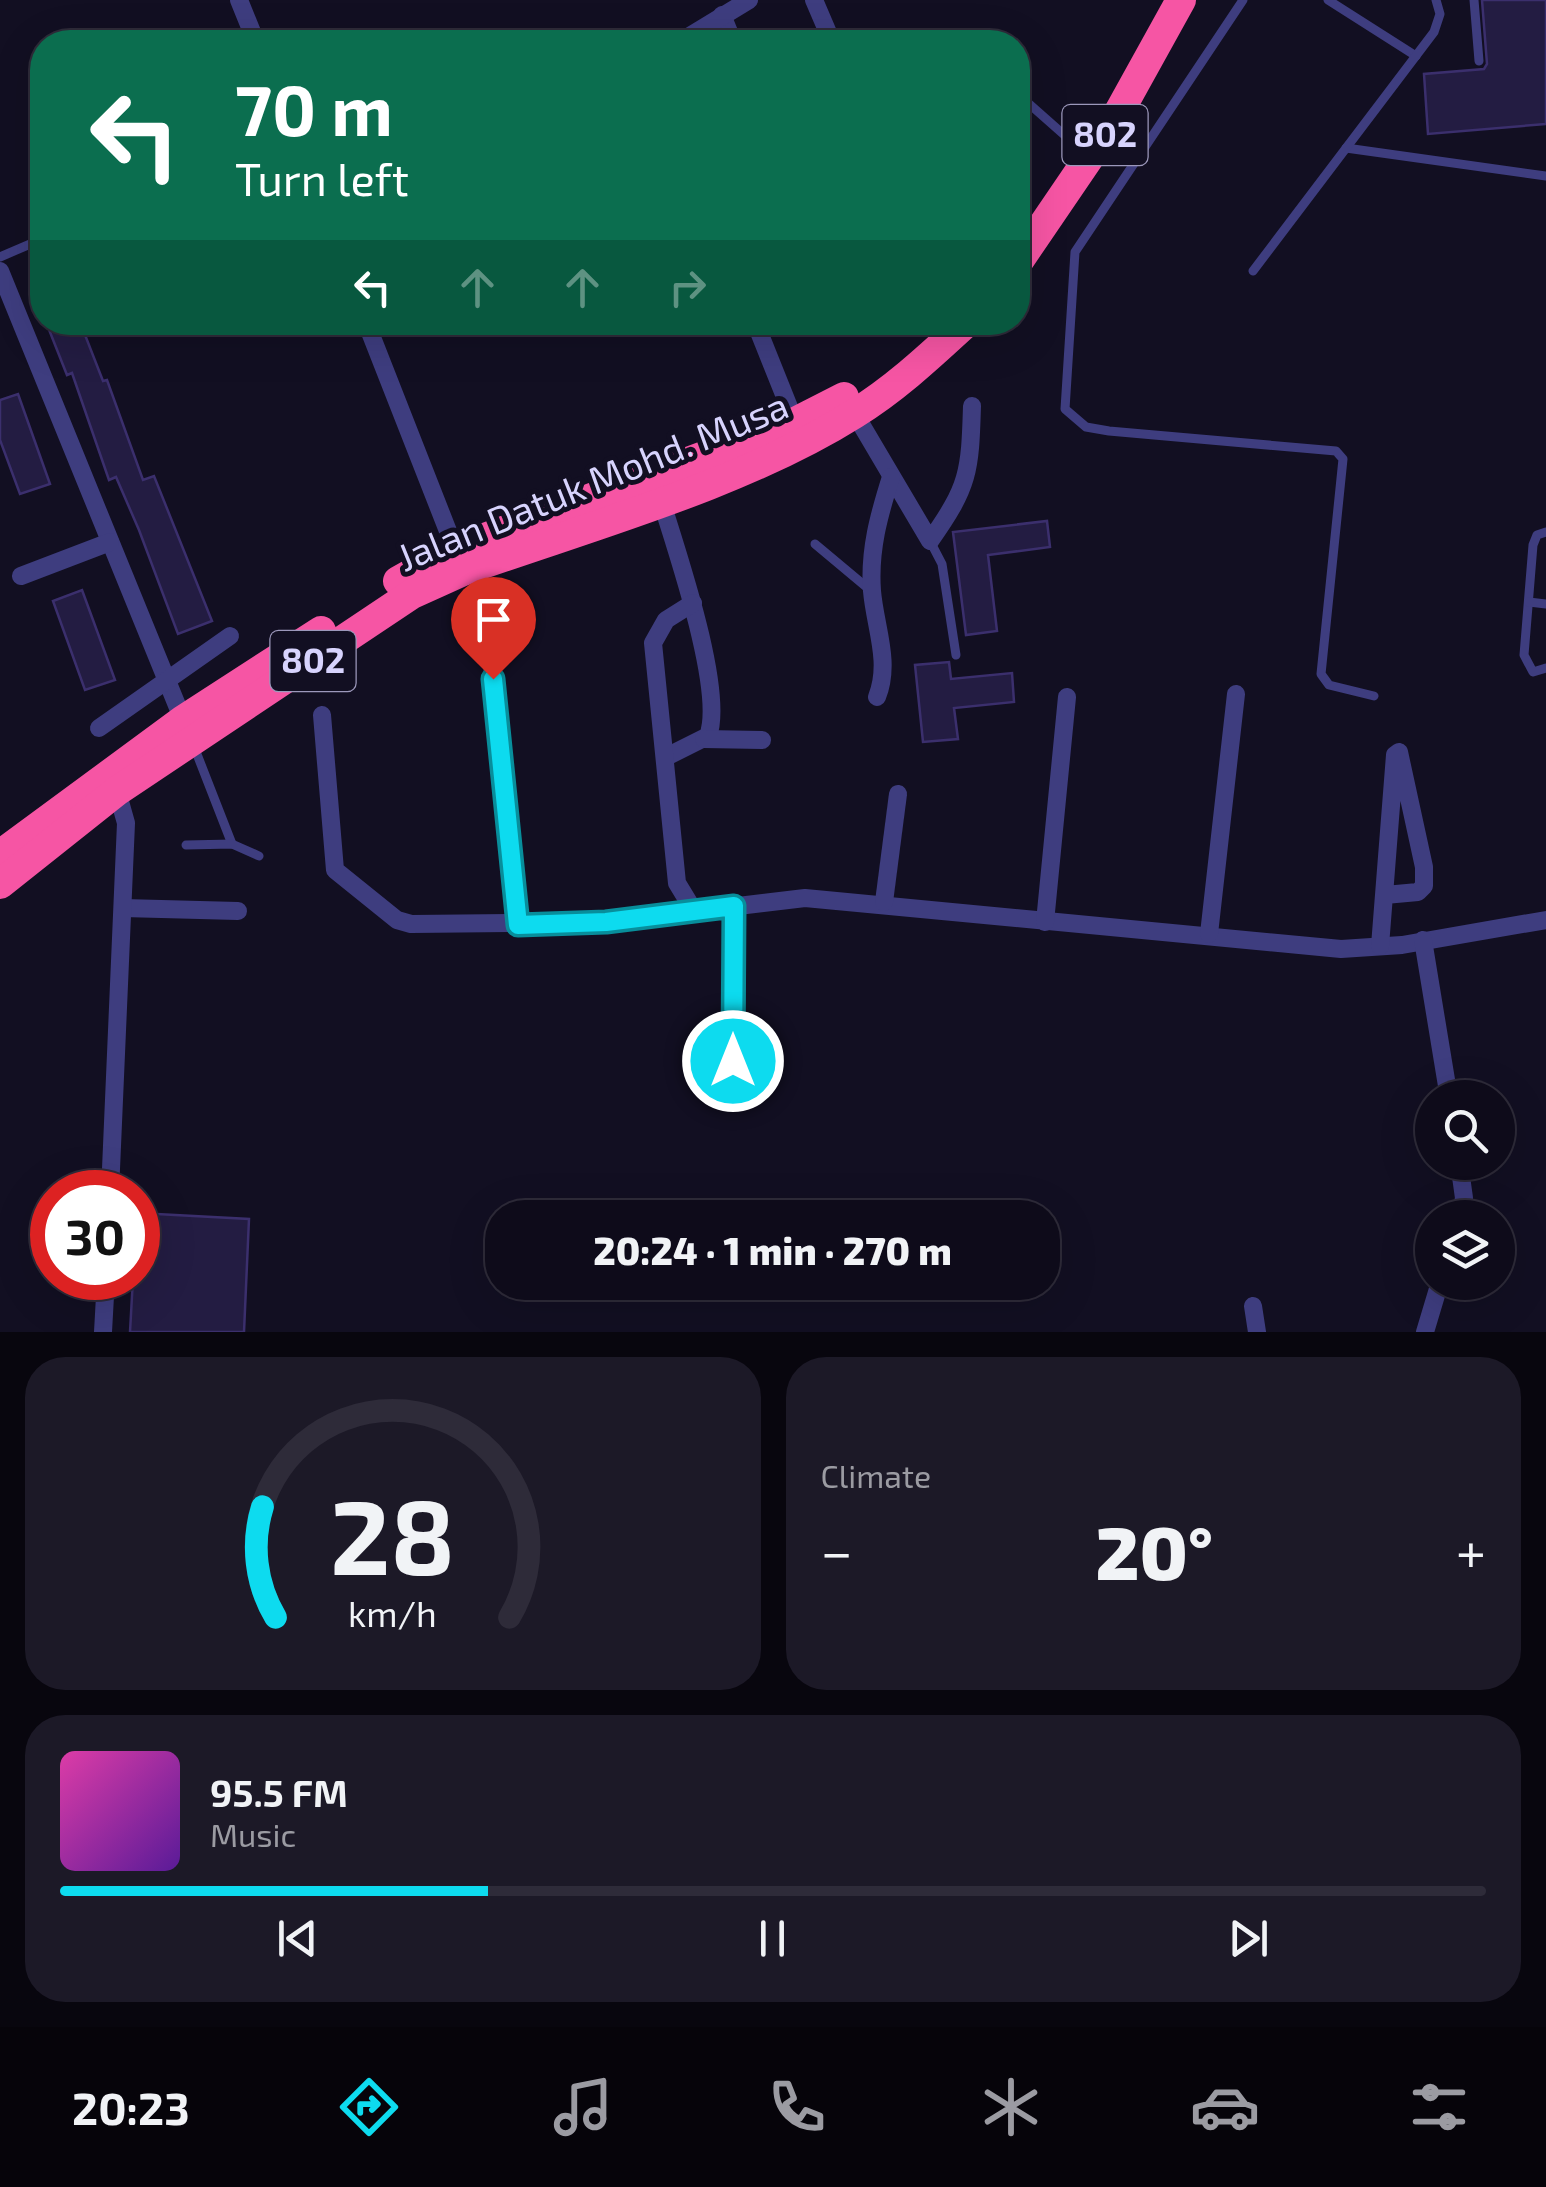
<!DOCTYPE html>
<html lang="en">
<head>
<meta charset="utf-8">
<style>
	:root { --surface:#0e0b1a; --page:#1c1927; --text:#f1f3f6; --muted:#9b9ba2; --line:#2e2b39; --accent:#0ddbef }
	body { margin:0; font-family:"Exo 2",sans-serif; background:var(--page); color:var(--text); height:100vh; display:flex; flex-direction:column; font-size:38px; white-space:nowrap }
	* { box-sizing:border-box; margin:0 }
	p { font-size:32px; color:var(--muted) }
	.icon { flex:none; width:55px; height:55px; fill:none; stroke:currentColor; stroke-width:2; stroke-linecap:round; stroke-linejoin:round }
	.map { position:relative; height:1332px; overflow:hidden }
	.panel { display:flex; flex-direction:column; gap:25px; padding:25px; background:#08060e; flex:1 }
	.panel>* { flex:none }
	.banner { position:absolute; left:30px; top:30px; width:1000px; height:305px; border-radius:40px; box-shadow:0 10px 40px #0002,0 0 0 2px var(--line); background:#0b6e4f; color:#fff; overflow:hidden }
	.controls { position:absolute; left:1415px; top:1080px; display:grid; gap:20px }
	.controls a { display:grid; place-items:center; width:100px; height:100px; border-radius:50%; background:var(--surface); box-shadow:0 10px 40px #0002,0 0 0 2px var(--line); font-size:50px }
	.speed { position:absolute; left:30px; top:1170px; display:flex; gap:20px; font-size:50px; font-weight:700; text-align:center }
	.speed>* { display:grid; place-content:center; width:130px; height:130px; border-radius:50%; background:var(--surface); box-shadow:0 10px 40px #0002,0 0 0 2px var(--line); line-height:1 }
	.speed .limit { border:15px solid #d22; background:#fff; color:#111 }
	.pin { position:absolute; display:grid; place-items:center; width:85px; height:85px; color:#fff; margin:-102px -42px; border-radius:50% 50% 50% 0; rotate:-45deg; box-shadow:0 0 10px #0007 }
	.pin .icon { rotate:45deg }
	.me { position:absolute; width:110px; margin:-55px; rotate:0deg; stroke-linejoin:round; filter:drop-shadow(0 0 8px #0008) }
	.turn { display:flex; align-items:center; gap:35px; height:210px; padding:0 40px; font-size:45px }
	.turn .icon { width:130px; height:130px; stroke-width:2.5 }
	.turn b { display:block; font-size:70px; line-height:85px }
	.lanes { display:flex; align-items:center; height:95px; padding:0 40px; background:#0003; justify-content:center; gap:50px; direction:ltr }
	.lanes .off { opacity:.35 }
	.big { font-size:75px; font-weight:800; line-height:1.1 }
	.panel .card { flex:1; display:flex; flex-direction:column; justify-content:center; gap:15px; min-width:0; padding:0 35px; border-radius:40px; background:var(--page) }
	.panel .dial { align-items:center; gap:0 }
	.dial svg { height:260px; overflow:visible; fill:none; stroke:var(--line); stroke-width:7; stroke-linecap:round; text-anchor:middle }
	.dial text { fill:var(--text); stroke:none }
	.song { display:flex; align-items:center; gap:30px }
	.cover { width:120px; height:120px; border-radius:15px; background:linear-gradient(135deg,hsl(320 70% 55%),hsl(270 70% 35%)) }
	.played { height:10px; border-radius:5px; background:linear-gradient(90deg,var(--accent) 30%,var(--line) 30%) }
	.keys { display:flex; justify-content:space-around; direction:ltr }
	.heat { display:flex; justify-content:space-between; align-items:center; font-size:55px; direction:ltr }
	.panel .tiles { flex:1; display:grid; gap:25px; grid-template-columns:1fr 1fr }
	.card:last-child { grid-column:span 2 }
	.trip { position:absolute; left:485px; top:1200px; width:575px; height:100px; border-radius:40px; background:var(--surface); box-shadow:0 10px 40px #0002,0 0 0 2px var(--line); font-weight:800; line-height:100px; text-align:center }
	.dock { display:flex; height:160px; justify-content:space-around; align-items:center; background:#06040a; color:var(--muted) }
	.dock .icon { width:70px; height:70px }
	.dock .on { color:var(--accent) }
	.dock b { font-size:45px; color:var(--text) }
	.map>svg:first-child { display:block }
	.building { fill:#231c42; stroke:#3b2f6d; stroke-width:2.5 }
	.lines { fill:none; stroke-linecap:round; stroke-linejoin:round }
	.lane { stroke:#3e3d7f; stroke-width:9 }
	.street { stroke:#3e3d7f; stroke-width:18 }
	.highway { stroke:#f655a4; stroke-width:30 }
	.route-casing { stroke:#088e9b; stroke-width:25 }
	.route { stroke:#0ddbef; stroke-width:18 }
	.labels { text-anchor:middle; stroke-width:10; stroke-linejoin:round; paint-order:stroke }
	.shield { fill:#120f22; stroke:#9c98bb; stroke-width:2.5 }
	.shield-label { font-size:35px; font-weight:bold; fill:#d7d3fd }
	.street-label { font-size:38px; fill:#d7d3fd; stroke:#120f22 }
</style>
</head>
<body>
<div class="map">
<svg width="1546" height="1332" viewBox="0 0 1546 1332">
	<rect width="100%" height="100%" fill="#120f22"/>
	<g class="building">
		<polygon points="1482,0 1546,0 1546,124 1428,134 1424,74 1484,69 1487,64"/>
		<polygon points="46,322 80,322 103,381 107,380 143,480 154,476 212,621 178,634 139,530 116,477 109,480 72,373 67,375"/>
		<polygon points="18,394 50,484 20,494 0,440 0,400"/>
		<polygon points="1047,521 1050,547 988,555 997,631 966,635 953,532"/>
		<polygon points="82,590 115,680 85,690 53,601"/>
		<polygon points="949,662 951,679 1012,673 1014,702 954,708 958,739 923,742 915,665"/>
		<polygon points="138,1213 249,1219 244,1332 130,1332 133,1278 138,1278"/>
	</g>
	<g class="lines">
		<g class="lane">
			<polyline points="1243,0 1075,252 1065,409 1086,427 1109,431 1336,451 1343,459 1321,674 1329,685 1374,696"/>
			<polyline points="1328,0 1416,56"/>
			<polyline points="1474,0 1479,61"/>
			<polyline points="1018,94 1079,148"/>
			<polyline points="1346,148 1546,176"/>
			<polyline points="0,257 42,239"/>
			<polyline points="1253,271 1434,32 1440,14 1436,0"/>
			<polyline points="1546,532 1537,535 1533,545 1524,655 1533,672 1546,668"/>
			<polyline points="930,541 942,564 956,655"/>
			<polyline points="815,544 870,590"/>
			<polyline points="1529,602 1546,604"/>
			<polyline points="193,744 232,844"/>
			<polyline points="186,845 232,844 259,856"/>
		</g>
		<g class="street">
			<polyline points="239,0 256,42"/>
			<polyline points="814,0 832,42"/>
			<polyline points="722,15 733,42"/>
			<polyline points="680,42 749,0"/>
			<polyline points="0,271 183,720"/>
			<polyline points="366,322 455,549"/>
			<polyline points="755,322 795,422"/>
			<path d="M855 414 930 541C969 486 970 472 972 406"/>
			<path d="M661 500C676 549 725 691 708 736L666 757"/>
			<polyline points="21,576 110,542"/>
			<polyline points="693,603 666,620 653,643 677,883 694,911"/>
			<polyline points="490,644 518,925"/>
			<path d="M877 697C891 662 875 627 872 591 869 550 879 515 891 477"/>
			<polyline points="322,715 335,870 397,920 411,924 605,922 805,898 1341,949 1402,945 1546,920"/>
			<polyline points="99,728 230,636"/>
			<polyline points="704,739 762,740"/>
			<polyline points="884,902 898,794"/>
			<polyline points="123,908 238,911"/>
			<polyline points="1045,922 1067,697"/>
			<polyline points="1209,934 1236,694"/>
			<polyline points="1423,940 1449,1098"/>
			<polyline points="1380,946 1395,755 1399,752 1424,867 1424,886 1418,892 1385,895"/>
			<polyline points="733,1061 734,906"/>
			<polyline points="1459,1162 1464,1198 1460,1218"/>
			<polyline points="110,1192 126,823 117,791"/>
			<polyline points="1253,1306 1257,1332"/>
			<polyline points="103,1332 106,1278"/>
			<polyline points="1425,1332 1440,1282"/>
		</g>
		<g class="highway">
			<polyline points="1018,262 1114,121 1181,0"/>
			<polyline points="398,581 455,549 795,422 844,397"/>
			<polyline points="0,855 183,720 321,631"/>
			<path d="M0 884 117 791 412 594 463 571C589 526 741 485 854 414 895 389 931 355 967 322"/>
		</g>
	</g>
	<g class="lines">
		<defs>
			<polyline id="route" points="493,679 518,925 606,922 734,906 733,1061"/>
		</defs>
		<use href="#route" class="route-casing"/>
		<use href="#route" class="route"/>
	</g>
	<g class="labels">
		<g class="shield">
			<rect x="1062.5" y="105" width="85" height="60" rx="8"/>
			<rect x="270.5" y="631" width="85" height="60" rx="8"/>
		</g>
		<g class="shield-label">
			<text x="1105" y="147">802</text>
			<text x="313" y="673">802</text>
		</g>
		<g class="street-label">
			<text transform="translate(593 482) rotate(-22)" y="13">Jalan Datuk Mohd. Musa</text>
		</g>
	</g>
</svg>
<div class="controls">
<a><svg class="icon" aria-label="search" viewBox="0 0 24 24"><circle cx="10" cy="10" r="6"/><path d="M15 15l6 6"/></svg></a>
<a><svg class="icon" aria-label="layers" viewBox="0 0 24 24"><path d="M12 4l9 5-9 5-9-5zM3 14l9 5 9-5"/></svg></a>
</div>
<div class="speed"><div class="limit">30</div></div>
<div class="pin" style="left:493px;top:679px;background:#d93025"><svg class="icon" aria-label="arrive" viewBox="0 0 24 24"><path d="M6 21V4h12l-3 4 3 4H6"/></svg></div>
<svg class="me" style="left:733px;top:1061px" viewBox="-20 -20 40 40"><circle r="17" fill="#0ddbef" stroke="#fff" stroke-width="3"/><path d="M0-11L8 9 0 5-8 9z" fill="#fff"/></svg>
<div class="trip">20:24 · 1 min · 270 m</div>
<div class="banner">
<div class="turn"><svg class="icon" aria-label="left" viewBox="0 0 24 24"><path d="M17 20v-9H6M10 6l-5 5 5 5"/></svg><div><b>70 m</b>Turn left</div></div>
<div class="lanes"><svg class="icon" aria-label="left" viewBox="0 0 24 24"><path d="M17 20v-9H6M10 6l-5 5 5 5"/></svg><svg class="icon off" aria-label="ahead" viewBox="0 0 24 24"><path d="M12 20V5M6 11l6-6 6 6"/></svg><svg class="icon off" aria-label="ahead" viewBox="0 0 24 24"><path d="M12 20V5M6 11l6-6 6 6"/></svg><svg class="icon off" aria-label="right" viewBox="0 0 24 24"><path d="M7 20v-9h11M14 6l5 5-5 5"/></svg></div>
</div>
</div>
<section class="panel">
<div class="tiles">
<div class="card dial"><svg viewBox="0 0 100 80">
<path d="M14 69A42 42 0 1 1 86 69"/>
<path d="M14 69A42 42 0 0 1 10 35" stroke="#0ddbef"/>
<text x="50" y="56" font-size="32" font-weight="700">28</text>
<text x="50" y="72" font-size="11">km/h</text>
</svg></div>
<div class="card"><p>Climate</p>
<div class="heat"><a>−</a><b class="big">20°</b><a>+</a></div>
</div>
<div class="card">
<div class="song"><i class="cover"></i><div><b>95.5 FM</b><p>Music</p></div></div>
<div class="played"></div>
<div class="keys"><svg class="icon" aria-label="previous" viewBox="0 0 24 24"><path d="M18 5L8 12l10 7zM5 5v14"/></svg><svg class="icon" aria-label="pause" viewBox="0 0 24 24"><path d="M8 5v14M16 5v14"/></svg><svg class="icon" aria-label="next" viewBox="0 0 24 24"><path d="M6 5l10 7-10 7zM19 5v14"/></svg></div>
</div>
</div>
</section>
<nav class="dock">
<b>20:23</b>
<svg class="icon on" aria-label="directions" viewBox="0 0 24 24"><path d="M12 3l9 9-9 9-9-9zM9 14v-3h6M13 9l2 2-2 2"/></svg>
<svg class="icon" aria-label="music" viewBox="0 0 24 24"><path d="M9 18V5l10-2v13"/><circle cx="6" cy="18" r="3"/><circle cx="16" cy="16" r="3"/></svg>
<svg class="icon" aria-label="phone" viewBox="0 0 24 24"><path d="M5 4h4l2 5-3 2q2 4 5 5l2-3 5 2v4C11 20 4 13 5 4z"/></svg>
<svg class="icon" aria-label="climate" viewBox="0 0 24 24"><path d="M12 3v18M4 7l16 10M4 17L20 7"/></svg>
<svg class="icon" aria-label="car" viewBox="0 0 24 24"><path d="M5 17H2v-5l4-1 3-4h7l3 4 3 1v5h-3M9 17h6M6 11h13"/><circle cx="7" cy="17" r="2"/><circle cx="17" cy="17" r="2"/></svg>
<svg class="icon" aria-label="filters" viewBox="0 0 24 24"><path d="M4 7h16M4 17h16"/><circle cx="9" cy="7" r="2"/><circle cx="15" cy="17" r="2"/></svg>
</nav>
</body>
</html>
